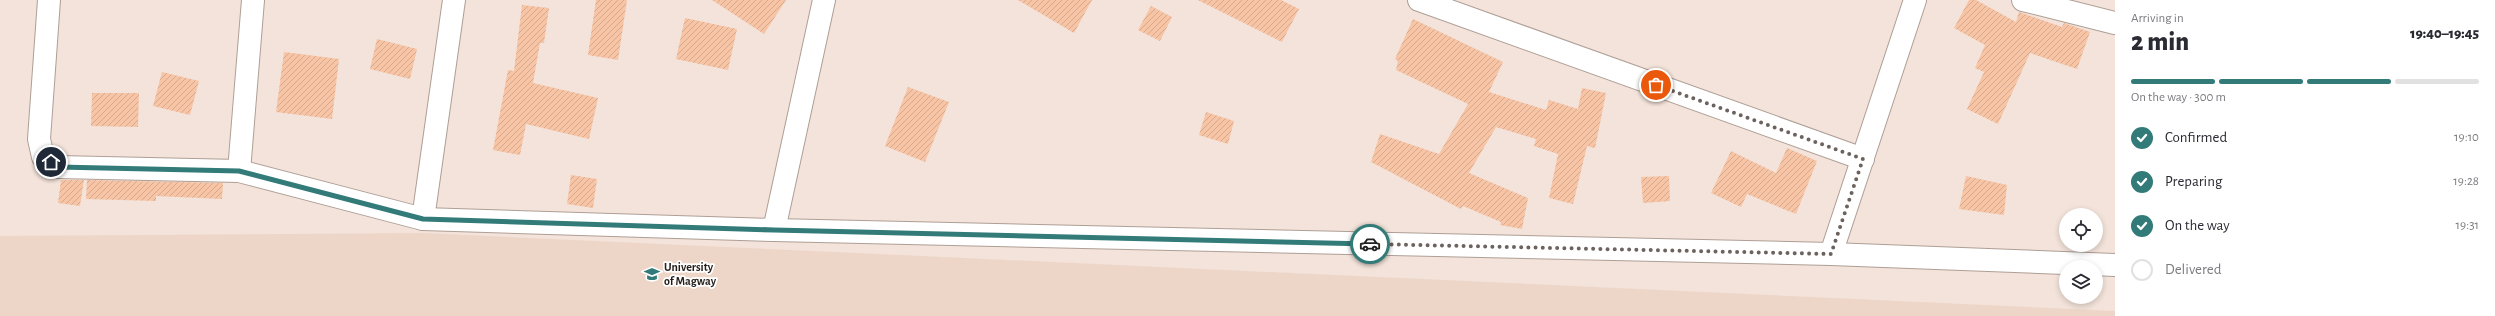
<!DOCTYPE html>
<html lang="en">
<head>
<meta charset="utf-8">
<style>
  body { margin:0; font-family:"Alegreya Sans",sans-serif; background:#f2f2f3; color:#2b2b33; height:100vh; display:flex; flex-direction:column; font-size:15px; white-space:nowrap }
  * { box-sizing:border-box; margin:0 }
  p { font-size:13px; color:#7c7c81 }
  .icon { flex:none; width:22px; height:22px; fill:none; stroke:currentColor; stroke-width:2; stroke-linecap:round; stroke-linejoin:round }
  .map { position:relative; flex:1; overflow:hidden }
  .details { display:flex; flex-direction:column; background:#fff; width:380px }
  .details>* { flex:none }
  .buttons { position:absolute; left:2059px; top:208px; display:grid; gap:8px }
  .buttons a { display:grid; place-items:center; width:44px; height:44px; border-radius:50%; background:#fff; box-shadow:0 2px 6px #0003; font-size:20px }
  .pin { position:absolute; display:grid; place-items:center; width:34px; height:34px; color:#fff; margin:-17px; border:2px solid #fff; border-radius:50%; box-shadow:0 1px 4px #0007 }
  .courier { position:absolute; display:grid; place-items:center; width:40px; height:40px; margin:-20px; border:3px solid #327b79; border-radius:50%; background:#fff; color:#222; box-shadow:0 1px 5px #0007 }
  .overview em { font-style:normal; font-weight:800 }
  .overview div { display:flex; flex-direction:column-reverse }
  .overview { display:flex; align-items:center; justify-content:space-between; height:68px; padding:0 16px }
  h1 { font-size:26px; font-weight:800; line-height:30px }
  .bar { display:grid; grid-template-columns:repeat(4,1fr); gap:6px 4px; align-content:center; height:48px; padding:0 16px }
  .bar i { height:5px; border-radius:3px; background:#e1e1e2 }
  .bar .current { background:#327b79 }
  .bar p { grid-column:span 4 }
  ol { padding:0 16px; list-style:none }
  li { display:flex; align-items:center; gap:12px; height:44px }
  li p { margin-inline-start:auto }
  li .icon { padding:4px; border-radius:50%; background:#327b79; color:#fff; stroke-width:4 }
  li:last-child { color:#7c7c81 }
  li i { width:22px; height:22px; border:2px solid #e1e1e2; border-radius:50% }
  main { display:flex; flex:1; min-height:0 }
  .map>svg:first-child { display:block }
  .built { fill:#edd6c8 }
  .building { fill:url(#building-hatch) }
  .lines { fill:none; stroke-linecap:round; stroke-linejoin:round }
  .minor-casing { stroke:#ae9f96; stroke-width:24 }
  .minor { stroke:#fff; stroke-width:22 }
  .done { stroke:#6c635e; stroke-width:4; stroke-dasharray:0 7.2 }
  .route { stroke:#327b79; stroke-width:5 }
  .labels { text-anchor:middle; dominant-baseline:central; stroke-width:3.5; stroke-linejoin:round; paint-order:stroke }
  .poi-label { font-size:12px; font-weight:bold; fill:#241e1b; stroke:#fff; text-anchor:start }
</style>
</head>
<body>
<main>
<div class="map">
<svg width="2115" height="316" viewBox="0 0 2115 316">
  <defs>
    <pattern id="building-hatch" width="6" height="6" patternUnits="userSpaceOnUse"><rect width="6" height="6" fill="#f7c5a5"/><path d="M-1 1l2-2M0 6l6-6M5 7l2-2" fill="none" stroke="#d4a98d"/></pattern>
  </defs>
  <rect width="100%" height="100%" fill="#f3e3da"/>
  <polygon class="built" points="423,233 2115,311 2115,316 0,316 0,236"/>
  <g class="building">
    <polygon points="596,0 627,0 618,60 588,55"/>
    <polygon points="712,0 786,0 764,34"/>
    <polygon points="1018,0 1092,0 1074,33"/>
    <polygon points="1198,0 1281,0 1299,9 1282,42"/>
    <polygon points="1969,0 1976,0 2016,22 2019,12 2062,27 2064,23 2090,32 2077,69 2030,53 1998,124 1967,109 1984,72 1975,68 1985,45 1954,28"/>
    <polygon points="522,5 549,8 544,43 540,43 533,83 598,98 589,139 526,124 520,155 493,150 508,70 514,71"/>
    <polygon points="1151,6 1172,17 1160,41 1138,30"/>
    <polygon points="685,18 737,29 728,70 676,59"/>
    <polygon points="1413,19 1503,62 1489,92 1546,110 1549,100 1578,109 1582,88 1606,93 1595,148 1587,146 1573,204 1549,198 1558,154 1534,146 1536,139 1496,127 1469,173 1528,198 1522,229 1500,225 1501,222 1463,206 1461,209 1371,162 1380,134 1439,154 1468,104 1396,70 1398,61 1395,59"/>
    <polygon points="377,39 417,49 410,79 370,69"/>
    <polygon points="284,52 339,59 332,119 276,112"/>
    <polygon points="162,72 199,81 190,115 153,106"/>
    <polygon points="908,87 949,102 925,162 885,146"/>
    <polygon points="92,93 139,93 138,127 91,126"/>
    <polygon points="1206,112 1234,121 1228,144 1199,135"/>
    <polygon points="1787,148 1817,161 1796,214 1747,194 1741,207 1711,193 1731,151 1776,173"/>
    <polygon points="571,175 597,179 593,208 567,204"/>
    <polygon points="1669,176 1670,201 1643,203 1641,177"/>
    <polygon points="1966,176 2007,185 2004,215 1959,209"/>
    <polygon points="61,180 84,180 80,206 58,203"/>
    <polygon points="87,180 223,183 222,199 156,196 156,201 86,199"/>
  </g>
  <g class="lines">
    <defs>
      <g id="minor">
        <polyline points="49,0 39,139 43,157 58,167 239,171 423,219 774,230 1831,254 2115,265"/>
        <polyline points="1419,0 1863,159"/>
        <polyline points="2023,0 2115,23"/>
        <polyline points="239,171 253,0"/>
        <polyline points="423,219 454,0"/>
        <polyline points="774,230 824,0"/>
        <polyline points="1831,254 1915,0"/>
      </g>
    </defs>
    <use href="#minor" class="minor-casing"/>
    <use href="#minor" class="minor"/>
  </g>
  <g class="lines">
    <polyline class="done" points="1370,244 1831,254 1863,159 1656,85"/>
    <polyline class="route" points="51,162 58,167 239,171 423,219 774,230 1370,244"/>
  </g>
  <defs>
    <symbol id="university-bare" viewBox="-9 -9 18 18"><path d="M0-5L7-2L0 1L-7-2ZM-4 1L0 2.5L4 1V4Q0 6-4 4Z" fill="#327b79" stroke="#fff" stroke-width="2.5" paint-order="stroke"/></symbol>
  </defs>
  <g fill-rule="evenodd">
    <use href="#university-bare" x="641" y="263" width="22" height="22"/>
  </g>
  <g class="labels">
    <g class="poi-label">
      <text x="664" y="267">University<tspan x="664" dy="14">of Magway</tspan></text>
    </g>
  </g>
</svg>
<div class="buttons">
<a><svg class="icon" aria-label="locate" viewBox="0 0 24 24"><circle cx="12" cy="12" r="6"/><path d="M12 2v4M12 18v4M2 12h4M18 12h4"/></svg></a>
<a><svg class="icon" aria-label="layers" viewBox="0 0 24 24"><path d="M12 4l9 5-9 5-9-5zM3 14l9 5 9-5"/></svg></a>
</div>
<div class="pin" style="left:1656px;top:85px;background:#ea580c"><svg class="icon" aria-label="bag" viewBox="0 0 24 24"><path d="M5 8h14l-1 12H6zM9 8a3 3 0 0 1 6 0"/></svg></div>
<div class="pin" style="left:51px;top:162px;background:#1f2937"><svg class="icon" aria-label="home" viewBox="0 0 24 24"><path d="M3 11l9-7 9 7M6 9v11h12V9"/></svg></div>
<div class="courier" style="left:1370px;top:244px"><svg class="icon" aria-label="car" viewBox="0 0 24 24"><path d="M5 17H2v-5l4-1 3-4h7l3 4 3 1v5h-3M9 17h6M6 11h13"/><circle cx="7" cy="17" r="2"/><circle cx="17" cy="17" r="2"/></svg></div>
</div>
<section class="details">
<div class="overview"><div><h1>2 min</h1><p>Arriving in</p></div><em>19:40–19:45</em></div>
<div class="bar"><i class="current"></i><i class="current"></i><i class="current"></i><i></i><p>On the way · 300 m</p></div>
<ol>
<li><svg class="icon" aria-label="check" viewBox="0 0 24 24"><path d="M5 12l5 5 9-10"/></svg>Confirmed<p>19:10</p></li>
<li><svg class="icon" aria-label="check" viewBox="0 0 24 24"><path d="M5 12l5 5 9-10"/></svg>Preparing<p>19:28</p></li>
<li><svg class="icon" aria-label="check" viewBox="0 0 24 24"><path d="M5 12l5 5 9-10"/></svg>On the way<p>19:31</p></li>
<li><i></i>Delivered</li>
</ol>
</section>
</main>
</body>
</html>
